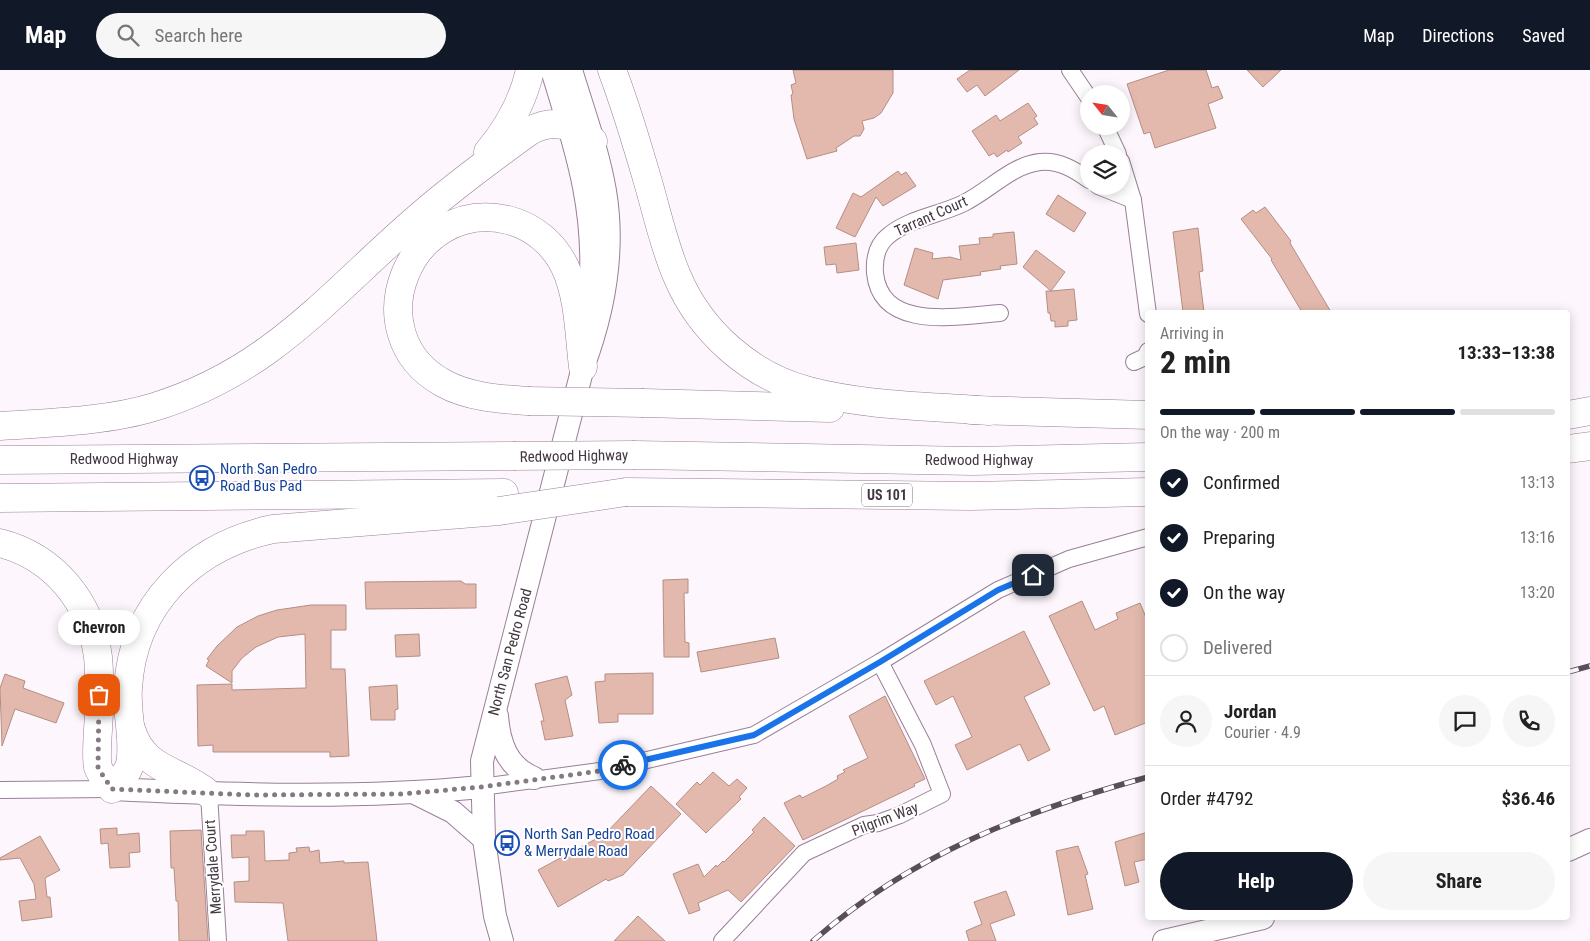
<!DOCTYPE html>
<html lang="en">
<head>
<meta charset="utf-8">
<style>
  body { margin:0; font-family:"Roboto Condensed",sans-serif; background:#f6f6f6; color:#222; height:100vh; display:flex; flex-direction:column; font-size:19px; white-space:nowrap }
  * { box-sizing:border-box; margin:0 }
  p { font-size:16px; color:#767676 }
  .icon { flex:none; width:28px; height:28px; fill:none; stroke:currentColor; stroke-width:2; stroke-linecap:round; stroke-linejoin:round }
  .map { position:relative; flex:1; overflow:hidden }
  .side { position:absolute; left:1145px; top:240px; width:425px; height:610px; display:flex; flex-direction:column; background:#fff; border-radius:5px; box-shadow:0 2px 12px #0003 }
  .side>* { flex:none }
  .needle { width:32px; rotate:300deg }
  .buttons { position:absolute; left:1080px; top:15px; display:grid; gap:10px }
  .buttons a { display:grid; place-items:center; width:50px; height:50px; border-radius:50%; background:#fff; box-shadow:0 2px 12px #0003; font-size:25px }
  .pin { position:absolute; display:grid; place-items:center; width:42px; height:42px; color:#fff; margin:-21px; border-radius:10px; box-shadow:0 2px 8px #0006 }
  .courier { position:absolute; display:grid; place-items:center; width:50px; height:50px; margin:-25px; border:4px solid #1a73e8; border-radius:50%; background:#fff; color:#222; box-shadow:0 1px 6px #0007 }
  .bubble { position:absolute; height:35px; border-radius:18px; background:#fff; box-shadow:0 2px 12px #0003; font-size:16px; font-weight:700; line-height:35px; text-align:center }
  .headline em { font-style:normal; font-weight:700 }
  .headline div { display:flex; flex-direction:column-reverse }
  .headline { display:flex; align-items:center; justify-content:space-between; height:85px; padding:0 15px }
  h1 { font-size:32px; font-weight:700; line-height:38px }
  .bar { display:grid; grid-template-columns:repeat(4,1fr); gap:8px 5px; align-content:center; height:60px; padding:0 15px }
  .bar i { height:6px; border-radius:4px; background:#e0e0e0 }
  .bar .selected { background:#111827 }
  .bar p { grid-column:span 4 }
  .line { display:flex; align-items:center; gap:12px; padding:0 15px; border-top:1px solid #e0e0e0 }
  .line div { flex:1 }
  .round { display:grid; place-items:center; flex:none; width:52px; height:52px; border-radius:26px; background:#f6f6f6 }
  ol { padding:0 15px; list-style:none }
  li { display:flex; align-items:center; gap:15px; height:55px }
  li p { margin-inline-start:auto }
  li .icon { padding:5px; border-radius:50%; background:#111827; color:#fff; stroke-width:4 }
  li:last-child { color:#767676 }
  li i { width:28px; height:28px; border:2px solid #e0e0e0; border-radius:50% }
  .cta { display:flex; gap:10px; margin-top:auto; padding:10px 15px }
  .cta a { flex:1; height:58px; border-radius:30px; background:#111827; color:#fff; font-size:20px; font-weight:700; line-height:58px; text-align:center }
  .cta a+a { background:#f6f6f6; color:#222 }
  header { display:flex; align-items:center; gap:30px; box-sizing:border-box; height:70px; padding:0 25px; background:#111827; color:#fff }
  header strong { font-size:24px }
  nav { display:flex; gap:28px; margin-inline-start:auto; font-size:18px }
  .search { width:350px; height:45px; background:#f6f6f6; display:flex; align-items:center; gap:12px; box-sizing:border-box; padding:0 18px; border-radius:28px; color:#767676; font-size:19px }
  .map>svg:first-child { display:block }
  .building { fill:#e3b9ad; stroke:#b48e83 }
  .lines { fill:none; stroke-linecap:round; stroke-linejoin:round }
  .street-casing { stroke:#997f98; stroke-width:18 }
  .secondary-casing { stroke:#997f98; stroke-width:24 }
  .highway-casing { stroke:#997f98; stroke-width:29 }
  .street { stroke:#fff; stroke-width:16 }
  .secondary { stroke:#fff; stroke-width:22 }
  .highway { stroke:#fff; stroke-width:28 }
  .rail-casing { stroke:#5a4f59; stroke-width:5.5 }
  .rail { stroke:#fff; stroke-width:4; stroke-dasharray:11; stroke-linecap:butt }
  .highway-bridge-casing { stroke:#997f98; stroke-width:29; stroke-linecap:butt }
  .highway-bridge { stroke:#fff; stroke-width:28 }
  .done { stroke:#847a83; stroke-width:5; stroke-dasharray:0 9 }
  .route { stroke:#1a73e8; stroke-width:6 }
  .labels { text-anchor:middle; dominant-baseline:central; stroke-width:4; stroke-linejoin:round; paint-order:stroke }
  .shield { fill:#fff; stroke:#7b737b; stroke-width:1 }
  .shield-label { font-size:14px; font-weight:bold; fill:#433742 }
  .street-label { font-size:15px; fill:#433742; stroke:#fff }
  .transit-label { font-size:15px; fill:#164399; stroke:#fff; text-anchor:start }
</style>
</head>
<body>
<header>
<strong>Map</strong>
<div class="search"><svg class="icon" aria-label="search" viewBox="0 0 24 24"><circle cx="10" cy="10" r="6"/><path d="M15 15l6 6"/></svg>Search here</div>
<nav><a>Map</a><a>Directions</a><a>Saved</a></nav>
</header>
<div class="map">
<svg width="1590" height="871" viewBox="0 0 1590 871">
  <rect width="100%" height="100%" fill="#fdf7fd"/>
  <g class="building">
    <polygon points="793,0 893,0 893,23 881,43 874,48 862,51 864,59 860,66 854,66 836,78 837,81 807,89 794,49 791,25 793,24 791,15 796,13"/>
    <polygon points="970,0 1019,0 985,26 977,15 967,22 957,9"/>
    <polygon points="1169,0 1206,0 1212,18 1218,16 1223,28 1208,34 1216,58 1155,78 1150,62 1144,64 1127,14"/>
    <polygon points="1247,0 1281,0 1263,17"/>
    <polygon points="1028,33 1037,46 1034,48 1038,54 1018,67 1022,73 1008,82 1007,80 997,87 994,83 989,86 972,61 996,45 1000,51"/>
    <polygon points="898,101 901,105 906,102 916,116 883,136 876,127 855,167 836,158 853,123 861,127"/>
    <polygon points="1058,125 1086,143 1074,162 1046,144"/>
    <polygon points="1265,137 1291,171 1290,173 1331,242 1302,242 1271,190 1272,189 1241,149 1253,140 1256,143"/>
    <polygon points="1198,158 1203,201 1199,202 1204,242 1183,242 1173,162"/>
    <polygon points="1014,162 1017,194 1000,196 1001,199 980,202 981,205 943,210 938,229 904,215 915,178 933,183 932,189 950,187 961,190 959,176 980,174 979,168 993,167 993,164"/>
    <polygon points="856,173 859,200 837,203 836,194 826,195 824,177"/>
    <polygon points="1036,180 1065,202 1051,221 1074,219 1077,250 1068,251 1068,256 1055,257 1055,251 1051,251 1050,243 1048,243 1046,221 1051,221 1023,197"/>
    <polygon points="688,509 688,523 684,523 685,572 689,573 689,587 664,587 663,510"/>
    <polygon points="461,511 465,514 476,514 476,538 366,539 365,512"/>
    <polygon points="1082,531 1095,560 1118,549 1116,543 1140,533 1148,552 1148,652 1115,665 1104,636 1094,641 1049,546"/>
    <polygon points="311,535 346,535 346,560 331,560 331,599 345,599 349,686 330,687 330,682 213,682 213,675 198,676 197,615 232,614 232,620 306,618 305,564 278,567 256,577 242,588 232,601 232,613 206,596 209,590 207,589 217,576 237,557 258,546 277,540"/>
    <polygon points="1024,561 1050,614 1024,627 1050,680 1028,691 1020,674 967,700 955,675 972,667 953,626 936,635 924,611"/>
    <polygon points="419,564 420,586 396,587 395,565"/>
    <polygon points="775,568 779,588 701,602 697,582"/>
    <polygon points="653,603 653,644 618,644 618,652 599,653 595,612 605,611 605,604"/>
    <polygon points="5,604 25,611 23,618 64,633 56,653 15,639 2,676 0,618"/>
    <polygon points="567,606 572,625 565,630 573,666 545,670 541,651 544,651 535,614"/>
    <polygon points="397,615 398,639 395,640 395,650 371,650 369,617"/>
    <polygon points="885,626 925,709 914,714 915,716 803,770 784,733 800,725 802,728 826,716 838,709 837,706 845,702 843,700 868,688 849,646"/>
    <polygon points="713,702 729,716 737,709 747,718 739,727 741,729 706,763 676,734 697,712 700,715"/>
    <polygon points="651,716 681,744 623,805 608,811 606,809 558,837 538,800 605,764"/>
    <polygon points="764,747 795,776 741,832 728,820 698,833 700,840 689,844 673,804 698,794 704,807 716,795 717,797 723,791 724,792 754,762 752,760"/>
    <polygon points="117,758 117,765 139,763 140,782 129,783 130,797 110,798 108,773 101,774 100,759"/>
    <polygon points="201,760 208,871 179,871 178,831 176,831 174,798 171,798 170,761"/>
    <polygon points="246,761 264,761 265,791 289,790 289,783 297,782 296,778 309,777 310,782 319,780 320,793 344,791 344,793 368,792 377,871 288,871 283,833 235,832 234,812 249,811 249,787 232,788 231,765 246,765"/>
    <polygon points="1148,762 1148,789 1134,792 1139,812 1125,816 1115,772"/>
    <polygon points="40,766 60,800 45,808 47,827 50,827 52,847 22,851 19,831 36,829 34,814 20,788 0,790 0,788"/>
    <polygon points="1078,776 1088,804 1085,805 1093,839 1068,845 1056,781"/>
    <polygon points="1006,821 1015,845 990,854 996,871 969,871 966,861 982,854 974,832"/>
    <polygon points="638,846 665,871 614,871"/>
  </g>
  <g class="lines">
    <defs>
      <g id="street">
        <polyline points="1070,0 1089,28"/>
        <polyline points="1105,56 1118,84"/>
        <polyline points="1121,91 1133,130 1148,244"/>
        <polyline points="1098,116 1133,130"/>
        <path d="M1000,243C959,246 881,262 875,203C874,189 877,175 888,166C909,148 940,145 964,133C990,120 1012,95 1040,92C1059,90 1075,100 1089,110"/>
        <polyline points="1134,292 1145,287 1148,281"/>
        <polyline points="481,717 600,701 754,665 880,592 998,520 1069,489 1148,467"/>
        <polyline points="0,720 112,719"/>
        <polyline points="209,724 218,871"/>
        <polyline points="722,871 804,783 864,755 878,753 900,745 942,724 923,675 880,592"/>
      </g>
      <g id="secondary">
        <path d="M552,0C576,79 597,140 590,224"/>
        <path d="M497,646C499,673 507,697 534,708"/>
        <path d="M112,719C236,725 358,729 481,717"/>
        <polyline points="415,723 453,742 484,769"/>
        <polyline points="1568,780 1590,770"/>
        <path d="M502,871L495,846L484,769L482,691L583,297C604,241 615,181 605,121C598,80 583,40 571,0"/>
        <polyline points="1164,871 1263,848"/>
      </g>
      <g id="highway">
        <path d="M612,0C626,37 637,74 648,112C657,143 664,176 677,206C700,261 750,306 809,321C866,336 930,336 989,341"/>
        <path d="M488,82C509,57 523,32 530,0"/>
        <path d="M528,331C499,329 468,327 443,313C354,264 409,127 508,150C533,156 554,174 565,197C579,227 579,264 583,297"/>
        <polyline points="644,333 830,338"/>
        <polyline points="971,340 1148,345"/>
        <polyline points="1568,345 1590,341"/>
        <path d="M0,356C48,353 109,351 154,337C269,302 327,227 413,152C450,119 491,89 530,61C553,48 574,55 593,71"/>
        <polyline points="1568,379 1590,376"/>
        <polyline points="635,385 973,391 1148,387"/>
        <polyline points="0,390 513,386"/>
        <polyline points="626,422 970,426 1148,422"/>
        <polyline points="0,428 504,423"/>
        <path d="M0,473C54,487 91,532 98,587C100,605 99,623 99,640C99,654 95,686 98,697C100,704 108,713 112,719C118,712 128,703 130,694C135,671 126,643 128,618C133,534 193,476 273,459L499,441"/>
        <path d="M131,659C144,702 180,699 209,724"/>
      </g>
    </defs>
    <use href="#street" class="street-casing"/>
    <use href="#secondary" class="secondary-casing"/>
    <use href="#highway" class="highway-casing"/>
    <use href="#street" class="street"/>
    <use href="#secondary" class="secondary"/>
    <use href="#highway" class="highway"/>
    <defs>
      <g id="rail">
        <polyline points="1568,602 1590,596"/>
        <path d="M813,871C911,785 1024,741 1148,707"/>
      </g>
    </defs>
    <use href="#rail" class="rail-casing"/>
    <use href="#rail" class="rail"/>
    <defs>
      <g id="highway-bridge">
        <polyline points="528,331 644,333"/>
        <polyline points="513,386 635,385"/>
        <polyline points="499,441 626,422"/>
      </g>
    </defs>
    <use href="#highway-bridge" class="highway-bridge-casing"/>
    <use href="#highway-bridge" class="highway-bridge"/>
  </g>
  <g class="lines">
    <polyline class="done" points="99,625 98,698 112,719 251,725 402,724 481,717 600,701 623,695"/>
    <polyline class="route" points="623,695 754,665 880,592 998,520 1033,505"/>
  </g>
  <defs>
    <symbol id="bus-ring" viewBox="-11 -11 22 22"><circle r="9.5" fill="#fff" stroke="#1a4fb4" stroke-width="1.5"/><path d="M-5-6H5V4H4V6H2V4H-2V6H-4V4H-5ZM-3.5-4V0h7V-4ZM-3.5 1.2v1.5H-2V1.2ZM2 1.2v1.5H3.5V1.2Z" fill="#1a4fb4"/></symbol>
  </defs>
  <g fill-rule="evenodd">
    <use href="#bus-ring" x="188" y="394" width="28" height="28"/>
    <use href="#bus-ring" x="493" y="759" width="28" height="28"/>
  </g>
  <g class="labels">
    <rect class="shield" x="862" y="413.5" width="50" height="23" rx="4"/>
    <g class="shield-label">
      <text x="887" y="425">US 101</text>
    </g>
    <g class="street-label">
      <text transform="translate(931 146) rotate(-24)">Tarrant Court</text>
      <text transform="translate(574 386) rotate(-1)">Redwood Highway</text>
      <text x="124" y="389">Redwood Highway</text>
      <text x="979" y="390">Redwood Highway</text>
      <text transform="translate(510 582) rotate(-75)">North San Pedro Road</text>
      <text transform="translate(885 749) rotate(-21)">Pilgrim Way</text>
      <text transform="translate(213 797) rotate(-94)">Merrydale Court</text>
    </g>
    <g class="transit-label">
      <text x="220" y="399">North San Pedro<tspan x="220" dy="17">Road Bus Pad</tspan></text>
      <text x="524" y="764">North San Pedro Road<tspan x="524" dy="17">&amp; Merrydale Road</tspan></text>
    </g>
  </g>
</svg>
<div class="buttons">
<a><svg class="needle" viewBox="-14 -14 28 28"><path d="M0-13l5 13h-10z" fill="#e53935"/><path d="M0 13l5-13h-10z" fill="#767676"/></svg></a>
<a><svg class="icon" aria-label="layers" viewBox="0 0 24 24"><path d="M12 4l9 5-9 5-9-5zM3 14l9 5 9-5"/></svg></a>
</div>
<div class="pin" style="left:99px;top:625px;background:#ea580c"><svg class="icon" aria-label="bag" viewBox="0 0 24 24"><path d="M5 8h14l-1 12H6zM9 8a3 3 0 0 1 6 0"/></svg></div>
<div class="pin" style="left:1033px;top:505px;background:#1f2937"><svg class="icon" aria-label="home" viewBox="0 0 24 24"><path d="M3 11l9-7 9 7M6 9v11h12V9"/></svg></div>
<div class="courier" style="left:623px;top:695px"><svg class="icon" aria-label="bike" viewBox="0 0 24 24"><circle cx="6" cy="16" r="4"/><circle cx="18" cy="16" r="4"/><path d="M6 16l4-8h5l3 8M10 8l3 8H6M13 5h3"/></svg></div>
<div class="bubble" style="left:58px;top:540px;width:82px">Chevron</div>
<section class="side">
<div class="headline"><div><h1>2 min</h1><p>Arriving in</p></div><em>13:33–13:38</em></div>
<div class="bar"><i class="selected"></i><i class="selected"></i><i class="selected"></i><i></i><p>On the way · 200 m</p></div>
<ol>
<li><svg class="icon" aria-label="check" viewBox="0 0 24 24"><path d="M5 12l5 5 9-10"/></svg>Confirmed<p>13:13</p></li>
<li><svg class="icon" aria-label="check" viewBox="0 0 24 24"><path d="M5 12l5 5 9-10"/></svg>Preparing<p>13:16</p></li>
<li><svg class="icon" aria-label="check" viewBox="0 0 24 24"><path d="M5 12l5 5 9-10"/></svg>On the way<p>13:20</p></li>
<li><i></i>Delivered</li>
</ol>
<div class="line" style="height:90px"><a class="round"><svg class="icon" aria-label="person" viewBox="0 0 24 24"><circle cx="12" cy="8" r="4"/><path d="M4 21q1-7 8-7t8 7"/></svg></a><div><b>Jordan</b><p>Courier · 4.9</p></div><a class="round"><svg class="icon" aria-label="chat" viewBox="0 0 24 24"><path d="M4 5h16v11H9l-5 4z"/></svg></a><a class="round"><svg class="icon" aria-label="phone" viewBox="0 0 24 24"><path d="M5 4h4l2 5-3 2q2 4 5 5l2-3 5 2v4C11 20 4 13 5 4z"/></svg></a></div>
<div class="line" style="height:65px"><div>Order #4792</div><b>$36.46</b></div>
<div class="cta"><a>Help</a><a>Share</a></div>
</section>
</div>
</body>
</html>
